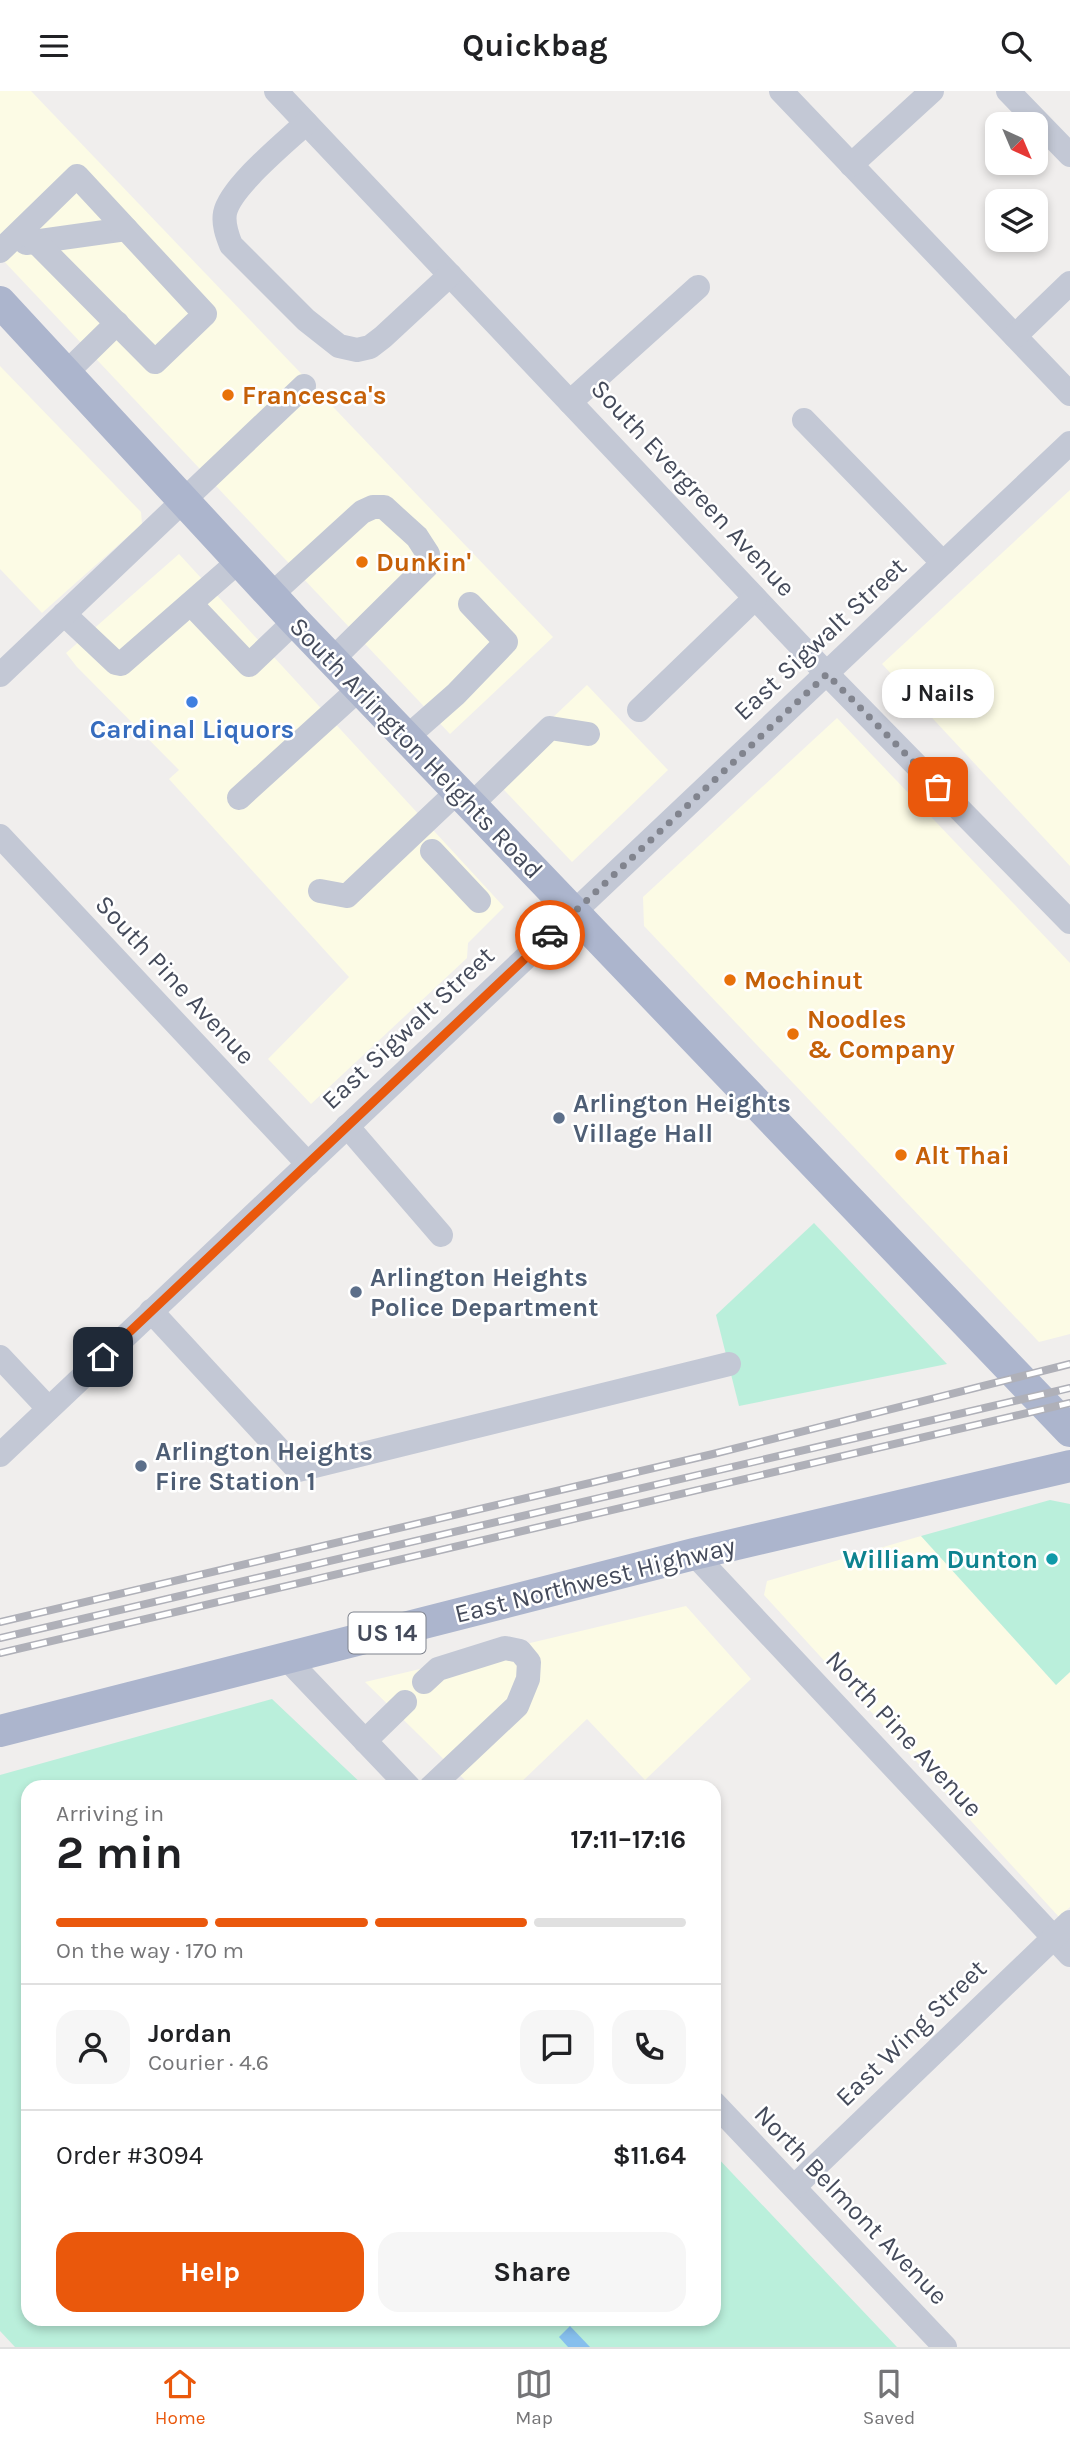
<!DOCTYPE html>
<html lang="en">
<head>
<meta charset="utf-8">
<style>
  body { margin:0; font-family:Karla,sans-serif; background:#f6f6f6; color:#202124; height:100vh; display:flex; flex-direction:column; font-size:26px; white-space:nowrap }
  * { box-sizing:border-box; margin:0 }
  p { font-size:23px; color:#757577 }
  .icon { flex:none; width:38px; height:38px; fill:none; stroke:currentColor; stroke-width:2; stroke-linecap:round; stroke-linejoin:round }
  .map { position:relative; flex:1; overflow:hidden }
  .drawer { position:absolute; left:21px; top:1689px; width:700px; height:546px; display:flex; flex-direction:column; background:#fff; border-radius:21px; box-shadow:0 4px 10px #0003 }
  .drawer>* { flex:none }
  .needle { width:46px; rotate:136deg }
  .controls { position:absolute; left:985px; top:21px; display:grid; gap:14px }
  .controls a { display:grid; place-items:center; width:63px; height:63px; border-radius:14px; background:#fff; box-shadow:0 4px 10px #0003; font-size:35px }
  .pin { position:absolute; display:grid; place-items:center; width:60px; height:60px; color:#fff; margin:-30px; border-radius:14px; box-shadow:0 4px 10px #0006 }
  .courier { position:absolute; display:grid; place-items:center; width:70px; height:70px; margin:-35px; border:5px solid #ea580c; border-radius:50%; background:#fff; color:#222; box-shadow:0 2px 9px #0007 }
  .bubble { position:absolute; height:49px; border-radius:21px; background:#fff; box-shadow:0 4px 10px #0003; font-size:23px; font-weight:700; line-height:49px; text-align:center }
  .overview em { font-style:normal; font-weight:700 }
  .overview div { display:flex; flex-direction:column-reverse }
  .overview { display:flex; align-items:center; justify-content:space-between; height:119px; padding:0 35px }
  h1 { font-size:46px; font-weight:700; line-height:52px }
  .bar { display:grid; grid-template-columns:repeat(4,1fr); gap:10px 7px; align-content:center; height:84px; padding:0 35px }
  .bar i { height:9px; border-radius:5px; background:#e0e0e0 }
  .bar .selected { background:#ea580c }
  .bar p { grid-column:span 4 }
  .line { display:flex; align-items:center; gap:18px; padding:0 35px; border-top:2px solid #e0e0e0 }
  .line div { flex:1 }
  .round { display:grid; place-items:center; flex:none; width:74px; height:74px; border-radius:21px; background:#f6f6f6 }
  .button { display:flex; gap:14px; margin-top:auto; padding:14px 35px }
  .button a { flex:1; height:80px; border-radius:21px; background:#ea580c; color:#fff; font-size:28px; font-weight:700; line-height:80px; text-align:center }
  .button a+a { background:#f6f6f6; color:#202124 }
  header { display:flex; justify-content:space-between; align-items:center; height:91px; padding:0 35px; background:#fff; font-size:32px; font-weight:700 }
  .dock { display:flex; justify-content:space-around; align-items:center; height:98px; border-top:2px solid #e0e0e0; background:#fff; font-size:19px; color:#757577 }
  .dock a { display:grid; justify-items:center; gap:4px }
  .dock .selected { color:#ea580c }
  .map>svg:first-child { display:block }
  .commercial { fill:#fcfbe5 }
  .green { fill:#baefdb }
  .water { fill:#86bfed }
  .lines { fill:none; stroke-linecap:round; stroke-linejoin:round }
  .minor { stroke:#c3c8d5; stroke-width:24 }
  .major { stroke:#acb5cd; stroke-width:32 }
  .rail-casing { stroke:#afb0b8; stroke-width:8 }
  .rail { stroke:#fff; stroke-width:5; stroke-dasharray:16; stroke-linecap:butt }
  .done { stroke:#81848e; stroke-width:7; stroke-dasharray:0 12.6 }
  .route { stroke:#ea580c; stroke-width:9 }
  .food-dot { fill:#e8710a; stroke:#fff; stroke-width:2.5 }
  .shop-dot { fill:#3f7fe0; stroke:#fff; stroke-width:2.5 }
  .service-dot { fill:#5c6f8a; stroke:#fff; stroke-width:2.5 }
  .culture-dot { fill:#0f9aa8; stroke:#fff; stroke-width:2.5 }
  .labels { text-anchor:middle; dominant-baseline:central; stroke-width:5; stroke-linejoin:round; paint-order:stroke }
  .shield { fill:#fff; stroke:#7d818c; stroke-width:2 }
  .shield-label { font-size:24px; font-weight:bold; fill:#454b5b }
  .food-label { font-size:26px; font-weight:bold; fill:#c56008; stroke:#fff; text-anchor:start }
  .street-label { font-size:26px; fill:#454b5b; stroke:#fff }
  .shop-label { font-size:26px; font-weight:bold; fill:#366cbe; stroke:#fff }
  .service-label { font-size:26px; font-weight:bold; fill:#4e5e75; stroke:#fff; text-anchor:start }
  .culture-label { font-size:26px; font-weight:bold; fill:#0d838f; stroke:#fff; text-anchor:end }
</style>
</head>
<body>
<header><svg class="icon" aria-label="menu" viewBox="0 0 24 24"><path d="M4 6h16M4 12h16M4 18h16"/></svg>Quickbag<svg class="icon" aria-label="search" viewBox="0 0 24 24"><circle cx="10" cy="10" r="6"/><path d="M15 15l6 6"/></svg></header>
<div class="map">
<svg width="1070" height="2256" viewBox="0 0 1070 2256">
  <rect width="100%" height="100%" fill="#f0eeed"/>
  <g class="commercial">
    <polygon points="0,0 31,0 553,546 450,643 0,166"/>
    <polygon points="0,275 141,421 142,433 42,522 0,478"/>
    <polygon points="1070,399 1070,775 882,573"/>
    <polygon points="179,463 504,816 468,852 467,867 311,1013 268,968 349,886 169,688 179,679 77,576 66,562"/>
    <polygon points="587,594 668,679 572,771 491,685"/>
    <polygon points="837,627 1070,872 1070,1243 1039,1251 644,835 643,806"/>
    <polygon points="921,1445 1056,1594 1070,1581 1070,1816 1059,1826 764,1504 767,1490"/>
    <polygon points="686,1515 751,1588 645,1689 587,1628 516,1696 472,1696 365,1591"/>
  </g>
  <g class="green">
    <polygon points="814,1132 947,1273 739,1315 716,1224"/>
    <polygon points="1050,1409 1070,1413 1070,1581 1056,1594 921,1445"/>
    <polygon points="272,1608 365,1696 28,1696 28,2228 714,2228 714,2063 897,2256 15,2256 0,2240 0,1684"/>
  </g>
  <polygon class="water" points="570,2235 590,2256 568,2256 559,2246"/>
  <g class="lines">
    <g class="minor">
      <polyline points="276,0 827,583 1070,831"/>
      <polyline points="781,0 1070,303"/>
      <polyline points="1008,0 1070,64"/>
      <path d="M306,32C286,51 230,96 225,122C223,133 227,144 231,154L306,229L339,255L357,259L370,256L383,246L450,184"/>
      <polyline points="851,74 932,0"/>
      <polyline points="26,152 126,138"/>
      <polyline points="0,160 77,85 205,223 155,271 36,151"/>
      <polyline points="1015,245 1070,192"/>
      <polyline points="66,282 117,232"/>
      <polyline points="570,311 698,196"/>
      <polyline points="804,329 943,472"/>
      <polyline points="271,504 362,421 373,416 384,416 417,446 428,463 427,475 332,569"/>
      <polyline points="191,513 249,574 295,530"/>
      <polyline points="64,523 116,572 121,573 239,470"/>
      <polyline points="0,584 304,295"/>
      <polyline points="639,619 755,507"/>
      <polyline points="406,647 456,603 506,551 470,513"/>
      <polyline points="239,707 360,597"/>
      <polyline points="471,714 550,637 588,643"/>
      <polyline points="0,745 308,1073"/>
      <polyline points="432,760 479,810"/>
      <polyline points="320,800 347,805 458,700"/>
      <polyline points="347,1035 441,1144"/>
      <polyline points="151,1220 298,1379 729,1273"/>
      <polyline points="0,1266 48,1317"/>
      <polyline points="0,1364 1070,352"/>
      <polyline points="694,1463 1070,1864"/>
      <polyline points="287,1568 409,1696"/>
      <polyline points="424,1591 438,1578 505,1557 520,1560 529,1571 528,1588 517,1615 431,1696"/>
      <polyline points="365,1650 405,1611"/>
      <polyline points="714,2012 945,2256"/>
      <polyline points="794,2096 1070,1831"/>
    </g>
    <g class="major">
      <polyline points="0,211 295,530 1070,1340"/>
      <polyline points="0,1640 694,1463 1070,1375"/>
    </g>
    <defs>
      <g id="rail">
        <polyline points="0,1531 713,1363 1070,1273"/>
        <polyline points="0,1547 1070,1297"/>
        <polyline points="0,1562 1070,1312"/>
      </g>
    </defs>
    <use href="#rail" class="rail-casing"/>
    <use href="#rail" class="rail"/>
  </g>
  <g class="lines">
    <polyline class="done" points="550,844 827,583 938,696"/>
    <polyline class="route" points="103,1266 550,844"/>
  </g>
  <g class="food-dot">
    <circle cx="228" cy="304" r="7"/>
    <circle cx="362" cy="471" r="7"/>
    <circle cx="730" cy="889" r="7"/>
    <circle cx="793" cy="943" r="7"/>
    <circle cx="901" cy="1064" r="7"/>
  </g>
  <circle class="shop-dot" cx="192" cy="611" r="7"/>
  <g class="service-dot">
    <circle cx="559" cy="1027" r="7"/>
    <circle cx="356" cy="1201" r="7"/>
    <circle cx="141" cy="1375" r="7"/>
  </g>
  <circle class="culture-dot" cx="1052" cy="1468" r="7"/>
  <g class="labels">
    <rect class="shield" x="348.5" y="1521.5" width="77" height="41" rx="5"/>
    <g class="shield-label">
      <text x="387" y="1542">US 14</text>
    </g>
    <g class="food-label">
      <text x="242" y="304">Francesca's</text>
      <text x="376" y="471">Dunkin'</text>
      <text x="744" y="889">Mochinut</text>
      <text x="807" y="928">Noodles<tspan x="807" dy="30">&amp; Company</tspan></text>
      <text x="915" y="1064">Alt Thai</text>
    </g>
    <g class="street-label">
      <text transform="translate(693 397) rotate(47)">South Evergreen Avenue</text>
      <text transform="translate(820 548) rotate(-43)">East Sigwalt Street</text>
      <text transform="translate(416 657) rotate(46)">South Arlington Heights Road</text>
      <text transform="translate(175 889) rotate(47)">South Pine Avenue</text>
      <text transform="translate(408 937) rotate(-43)">East Sigwalt Street</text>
      <text transform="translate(595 1489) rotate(-14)">East Northwest Highway</text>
      <text transform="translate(904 1643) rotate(47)">North Pine Avenue</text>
      <text transform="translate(911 1942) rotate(-44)">East Wing Street</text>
      <text transform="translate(851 2114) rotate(46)">North Belmont Avenue</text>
    </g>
    <g class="shop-label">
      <text x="192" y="638">Cardinal Liquors</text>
    </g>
    <g class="service-label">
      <text x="573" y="1012">Arlington Heights<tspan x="573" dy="30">Village Hall</tspan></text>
      <text x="370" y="1186">Arlington Heights<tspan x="370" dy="30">Police Department</tspan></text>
      <text x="155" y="1360">Arlington Heights<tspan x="155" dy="30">Fire Station 1</tspan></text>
    </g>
    <g class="culture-label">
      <text x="1038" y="1468">William Dunton</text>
    </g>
  </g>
</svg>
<div class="controls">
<a><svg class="needle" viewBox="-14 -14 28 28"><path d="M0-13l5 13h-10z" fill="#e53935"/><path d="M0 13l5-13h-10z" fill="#757577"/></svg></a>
<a><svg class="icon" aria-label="layers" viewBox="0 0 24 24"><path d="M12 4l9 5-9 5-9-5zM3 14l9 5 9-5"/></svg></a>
</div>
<div class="pin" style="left:938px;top:696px;background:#ea580c"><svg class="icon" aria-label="bag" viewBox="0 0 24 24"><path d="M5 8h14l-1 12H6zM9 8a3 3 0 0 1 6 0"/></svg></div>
<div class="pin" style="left:103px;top:1266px;background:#1f2937"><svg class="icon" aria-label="home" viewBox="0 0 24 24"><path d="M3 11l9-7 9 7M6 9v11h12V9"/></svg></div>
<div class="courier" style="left:550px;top:844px"><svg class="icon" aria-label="car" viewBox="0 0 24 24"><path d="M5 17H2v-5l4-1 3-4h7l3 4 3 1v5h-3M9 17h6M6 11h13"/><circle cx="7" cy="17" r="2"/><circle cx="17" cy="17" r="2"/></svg></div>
<div class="bubble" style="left:882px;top:578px;width:112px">J Nails</div>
<section class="drawer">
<div class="overview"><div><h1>2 min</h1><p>Arriving in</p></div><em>17:11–17:16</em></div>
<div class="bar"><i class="selected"></i><i class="selected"></i><i class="selected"></i><i></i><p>On the way · 170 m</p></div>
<div class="line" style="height:126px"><a class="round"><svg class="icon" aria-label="person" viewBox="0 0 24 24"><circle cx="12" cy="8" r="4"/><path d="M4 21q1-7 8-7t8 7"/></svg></a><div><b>Jordan</b><p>Courier · 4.6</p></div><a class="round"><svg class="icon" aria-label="chat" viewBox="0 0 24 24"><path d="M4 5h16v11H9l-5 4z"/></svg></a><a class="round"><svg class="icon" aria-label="phone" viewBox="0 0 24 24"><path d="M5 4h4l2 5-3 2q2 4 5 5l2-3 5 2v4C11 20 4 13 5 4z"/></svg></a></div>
<div class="line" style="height:91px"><div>Order #3094</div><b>$11.64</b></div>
<div class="button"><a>Help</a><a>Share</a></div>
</section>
</div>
<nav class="dock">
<a class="selected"><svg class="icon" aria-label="home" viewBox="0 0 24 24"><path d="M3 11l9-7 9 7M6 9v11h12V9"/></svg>Home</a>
<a><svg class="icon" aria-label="map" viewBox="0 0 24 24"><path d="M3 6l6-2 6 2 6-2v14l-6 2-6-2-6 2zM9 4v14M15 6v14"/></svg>Map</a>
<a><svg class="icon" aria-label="saved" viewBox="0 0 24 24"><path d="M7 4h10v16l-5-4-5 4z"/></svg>Saved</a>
</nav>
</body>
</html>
